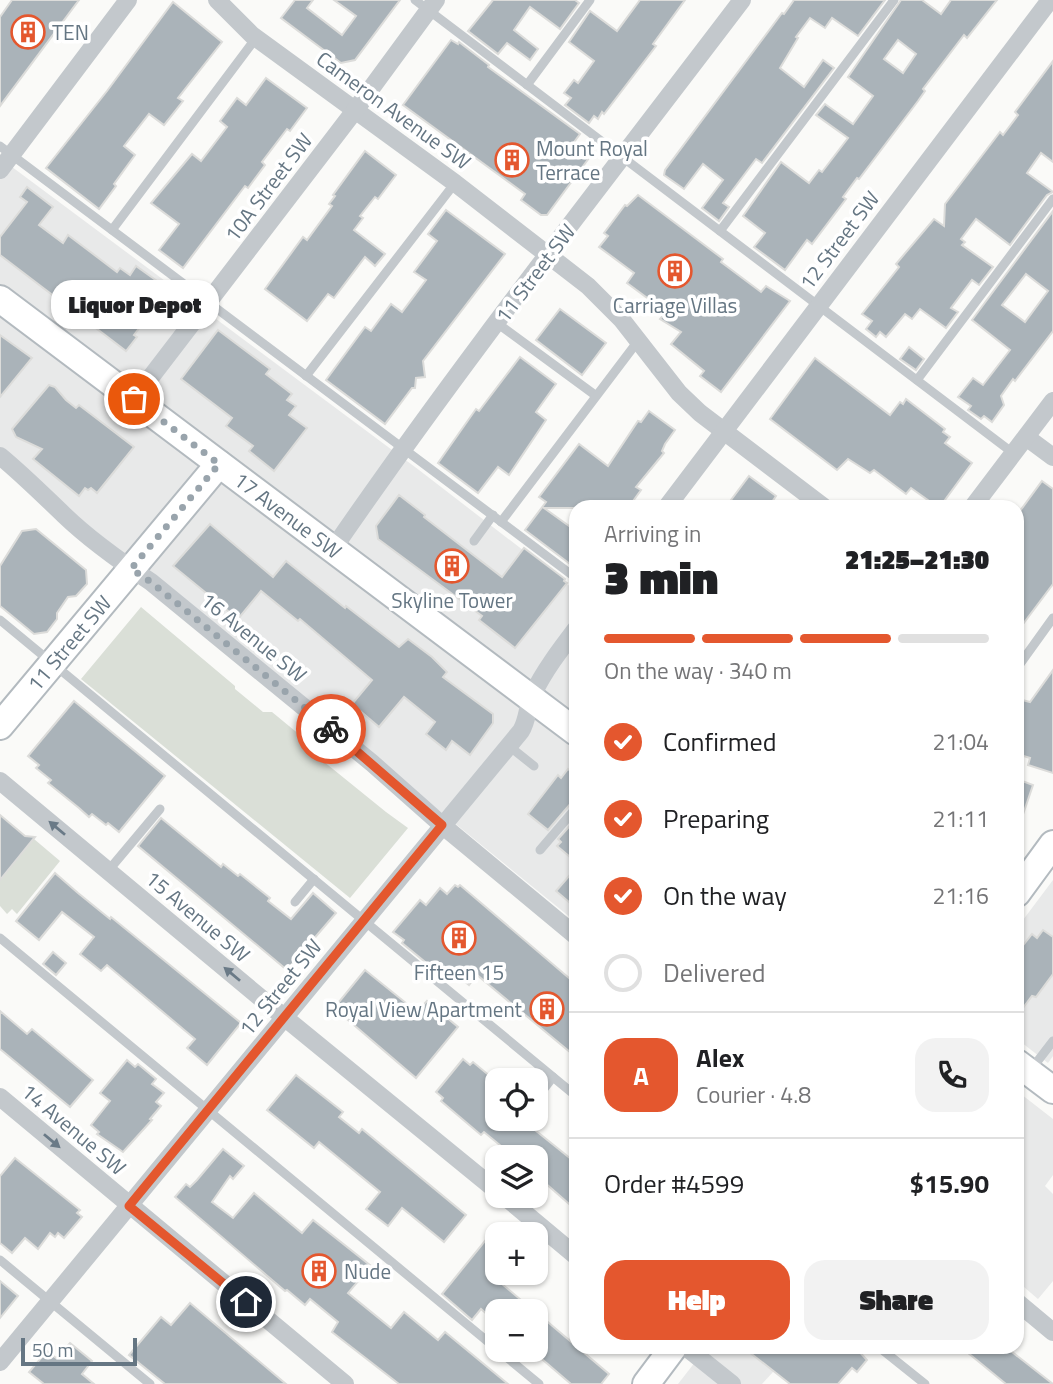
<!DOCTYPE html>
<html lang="en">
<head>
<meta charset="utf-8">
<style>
  body { margin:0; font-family:"Titillium Web",sans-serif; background:#f2f2f2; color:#202124; height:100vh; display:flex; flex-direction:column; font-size:26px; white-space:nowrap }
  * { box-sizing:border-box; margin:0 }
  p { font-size:23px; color:#757577 }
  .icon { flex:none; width:38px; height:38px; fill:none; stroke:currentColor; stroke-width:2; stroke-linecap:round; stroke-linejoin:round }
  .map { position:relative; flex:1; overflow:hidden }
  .details { position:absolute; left:569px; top:500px; width:455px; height:854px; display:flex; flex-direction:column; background:#fff; border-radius:21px; box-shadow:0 2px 5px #0004 }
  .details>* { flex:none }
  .fabs { position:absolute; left:485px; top:1068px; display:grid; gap:14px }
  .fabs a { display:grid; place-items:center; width:63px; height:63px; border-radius:14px; background:#fff; box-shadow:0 2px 5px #0004; font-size:35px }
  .scale { position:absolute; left:21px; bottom:18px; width:116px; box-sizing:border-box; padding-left:7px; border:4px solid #657683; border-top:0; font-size:19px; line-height:24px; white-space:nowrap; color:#657683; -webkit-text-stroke:5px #fff; paint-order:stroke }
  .pin { position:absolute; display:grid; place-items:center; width:60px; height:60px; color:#fff; margin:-30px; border:4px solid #fff; border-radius:50%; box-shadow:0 2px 7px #0007 }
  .courier { position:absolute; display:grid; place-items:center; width:70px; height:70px; margin:-35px; border:5px solid #e4572e; border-radius:50%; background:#fff; color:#222; box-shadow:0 2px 9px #0007 }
  .bubble { position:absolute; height:49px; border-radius:21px; background:#fff; box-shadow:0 2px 5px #0004; font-size:23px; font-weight:800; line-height:49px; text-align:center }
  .summary em { font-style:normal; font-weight:800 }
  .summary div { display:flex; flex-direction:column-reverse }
  .summary { display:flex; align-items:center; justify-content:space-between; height:119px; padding:0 35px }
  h1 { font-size:46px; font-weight:800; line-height:52px }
  .bar { display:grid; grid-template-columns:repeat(4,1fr); gap:10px 7px; align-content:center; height:84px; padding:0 35px }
  .bar i { height:9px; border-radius:5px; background:#e0e0e0 }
  .bar .on { background:#e4572e }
  .bar p { grid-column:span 4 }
  .line { display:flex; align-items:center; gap:18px; padding:0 35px; border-top:2px solid #e0e0e0 }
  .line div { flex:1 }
  .round { display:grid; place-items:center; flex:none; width:74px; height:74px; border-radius:21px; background:#f2f2f2 }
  ol { padding:0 35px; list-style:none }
  li { display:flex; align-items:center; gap:21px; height:77px }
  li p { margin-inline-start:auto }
  li .icon { padding:7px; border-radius:50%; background:#e4572e; color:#fff; stroke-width:4 }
  li:last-child { color:#757577 }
  li i { width:38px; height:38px; border:4px solid #e0e0e0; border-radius:50% }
  .cta { display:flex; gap:14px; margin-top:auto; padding:14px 35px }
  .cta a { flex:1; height:80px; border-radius:21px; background:#e4572e; color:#fff; font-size:28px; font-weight:800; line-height:80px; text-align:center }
  .cta a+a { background:#f2f2f2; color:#202124 }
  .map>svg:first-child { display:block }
  .built { fill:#e8e9e9 }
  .green { fill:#dadfd7 }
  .building { fill:#aab3b9; stroke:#dcdcda; stroke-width:2; fill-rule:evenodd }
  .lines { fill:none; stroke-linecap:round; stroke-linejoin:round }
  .secondary-casing { stroke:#b3babf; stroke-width:30 }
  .lane { stroke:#c3c8cc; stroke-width:9 }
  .street { stroke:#c3c8cc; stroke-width:18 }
  .secondary { stroke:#fff; stroke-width:26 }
  .oneway { fill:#6a7a87 }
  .done { stroke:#99a4ac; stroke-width:7; stroke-dasharray:0 12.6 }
  .route { stroke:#e4572e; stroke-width:9 }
  .labels { text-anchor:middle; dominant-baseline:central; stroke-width:7; stroke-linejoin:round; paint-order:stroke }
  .poi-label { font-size:21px; fill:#657683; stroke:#fff; text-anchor:start }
  .street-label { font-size:21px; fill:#657683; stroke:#fff }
</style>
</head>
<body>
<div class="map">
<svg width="1053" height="1384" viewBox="0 0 1053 1384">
  <rect width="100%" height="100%" fill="#fafaf8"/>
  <g class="built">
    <polygon points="0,158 419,470 576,591 576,922 0,453"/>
    <polygon points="1053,880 1053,1056 1048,1063 1017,1039 1017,928"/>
    <polygon points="1017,1091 1053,1119 1053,1175 1045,1186 1053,1194 1053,1281 1038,1299 1017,1281"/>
    <polygon points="706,1348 795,1348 762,1384 678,1384"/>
  </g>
  <g class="green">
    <polygon points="141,607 235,686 235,689 263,712 272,712 306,740 302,744 386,812 408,828 350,898 81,679"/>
    <polygon points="34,839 60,861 17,914 12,909 7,914 0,906 0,880"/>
  </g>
  <g class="building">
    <polygon points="12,0 79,0 0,106 0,17"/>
    <polygon points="295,0 313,0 307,8 342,35 356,16 334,0 400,0 355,60 341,63 281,18"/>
    <polygon points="493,0 575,0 579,3 560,29 530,7 514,30 538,49 530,60 507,43 498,54 468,31"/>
    <polygon points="640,0 685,0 653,44 656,46 604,114 602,112 598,119 594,116 589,123 565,105 571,98 564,93 574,80 578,83 594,61 569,42 590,11 617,31"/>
    <polygon points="794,0 885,0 858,36 832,18 825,28 810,18 796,37 798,38 780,68 804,87 823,60 834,68 762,163 756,159 723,203 729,207 719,221 702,208 723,180 703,164 684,189 664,175 665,170 782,13 784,14"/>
    <path d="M901,0H922L941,14L951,0H997L967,38L964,35L923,89L925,91L918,101L859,179L857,178L843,197L846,199L812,244L807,240L785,270L754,247L765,233L743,216L781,162L809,183L819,170L822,172L848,138L816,115L825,104L853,124L873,96L848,77ZM898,40L916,54L903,73L884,59Z"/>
    <polygon points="173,2 222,42 178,98 183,101 164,125 149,114 124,146 135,155 114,184 116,186 99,209 46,168 107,91"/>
    <polygon points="451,40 458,44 459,42 489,65 488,67 580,134 572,145 591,147 592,154 547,215 541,215 521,200 525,194 403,105"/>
    <polygon points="1053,61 1053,162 1041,153 1027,173 1053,192 1047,195 1010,245 976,219 961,239 965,242 962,245 993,267 979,285 972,280 951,308 958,312 946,328 920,309 912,319 905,314 886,337 880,332 876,337 866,329 872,321 862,314 899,267 896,264 934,219 944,226 945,204 1000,132 1003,135 1018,115 1015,112"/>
    <polygon points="266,78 307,108 290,131 287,129 262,162 265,165 248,188 245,186 183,268 159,250 179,224 151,203 192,154 201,161 227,127 220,121 237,98 246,105"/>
    <polygon points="365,151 396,175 378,199 375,197 360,216 363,218 354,230 385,254 375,266 365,257 334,298 328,294 307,321 265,289 303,237 307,240 332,206 329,204 335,196 333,195"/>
    <polygon points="27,187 53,207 39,225 63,243 68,235 117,272 120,268 130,275 136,266 171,291 160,306 158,304 134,335 137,337 126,351 0,255 0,237 27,202 20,197"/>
    <polygon points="638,195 723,259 721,262 761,292 766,286 790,301 721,392 700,376 704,371 671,344 681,332 660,319 666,312 627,283 634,273 599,247 608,236 604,233 625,205 627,206"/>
    <polygon points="446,210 505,254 423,361 425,377 416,378 415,388 412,388 385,424 326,380 365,327 371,331 391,304 402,312 426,280 414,272 437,241 428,234"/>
    <path d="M1053,211V331L1015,381L1013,379L1001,396L1004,405L992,422L984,416L981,419L968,410L971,406L958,397L973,378L983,385L1010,350L972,320ZM1026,274L1048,291L1025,322L1002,305Z"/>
    <polygon points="560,309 606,343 582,375 536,340"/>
    <polygon points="218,330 270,369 266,374 292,394 287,400 296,406 289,415 307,428 274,471 249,451 253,446 226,426 232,418 181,379"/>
    <polygon points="0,335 32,358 0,397"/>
    <polygon points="909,347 924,359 916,370 900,359"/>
    <polygon points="520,357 556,384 536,412 546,420 509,475 498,467 478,493 438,463 476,409 479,411"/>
    <polygon points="815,358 890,415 900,402 903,404 906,399 945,429 943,432 950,437 945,443 972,463 939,508 911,488 906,494 874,470 870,473 848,459 837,470 770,419"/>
    <polygon points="49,385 55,387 66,400 76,408 79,405 134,447 97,493 91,488 88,490 85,488 79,496 33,459 42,449 16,437 12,429"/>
    <polygon points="649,411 675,430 665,444 662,451 664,453 636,487 641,490 628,508 544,508 576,531 576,565 574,567 525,530 546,502 539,497 579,444 608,466 638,421 641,422"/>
    <polygon points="749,476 776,496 768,508 725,508"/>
    <polygon points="1042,481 1053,489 1053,584 1017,632 1017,515"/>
    <polygon points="399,495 425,515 424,517 502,577 524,548 565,579 564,581 567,583 515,648 479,620 482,616 378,539 376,526"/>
    <polygon points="210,524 273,577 286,561 345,608 346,606 399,647 408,639 432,657 447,672 443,677 493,714 493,723 470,755 452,741 446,750 426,734 435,722 404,697 379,727 352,704 372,680 300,619 298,621 261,591 238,619 173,566"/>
    <polygon points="36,529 86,570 87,584 76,596 68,597 57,613 57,619 47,632 34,634 0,606 0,566 22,531"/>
    <polygon points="1053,670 1053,773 1028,765 1030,758 1017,754 1019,699 1030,702"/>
    <polygon points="74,701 165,776 119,832 108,823 106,825 92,814 89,817 79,808 48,783 51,780 36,768 39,765 28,756"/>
    <polygon points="568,769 576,775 576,801 571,803 548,830 528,814 558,775 561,778"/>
    <polygon points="1017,779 1033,785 1019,826 1017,825"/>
    <polygon points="0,815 25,836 35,837 0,880"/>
    <polygon points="161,818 221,867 223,864 238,876 240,874 270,898 268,901 291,919 313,893 336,913 287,970 138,846"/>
    <polygon points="576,819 576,862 557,846 561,842 558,839"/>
    <polygon points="576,868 576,908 556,891"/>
    <polygon points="55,873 78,893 110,919 111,917 241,1023 207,1065 187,1048 195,1039 107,965 101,971 80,954 94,937 62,912 39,940 16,921"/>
    <polygon points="455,885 458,887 460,885 576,984 576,1057 477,975 469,985 452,971 446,979 402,943 404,940 393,932 420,900 426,905 440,888 447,894"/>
    <polygon points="1043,930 1053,937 1053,974 1036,997 1032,996 1017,1016 1017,953 1032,934 1037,938"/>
    <polygon points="53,952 66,963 56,975 43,964"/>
    <polygon points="365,970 417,1012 427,1001 458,1027 416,1078 334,1008"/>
    <polygon points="0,1011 27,1034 32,1029 93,1080 70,1107 0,1049"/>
    <polygon points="463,1059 470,1065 473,1062 497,1082 497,1118 520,1118 576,1163 576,1210 536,1175 536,1157 503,1157 507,1151 484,1132 481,1135 441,1101 443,1098 436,1092"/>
    <polygon points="127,1060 135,1067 138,1064 156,1079 152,1084 164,1093 156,1102 161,1106 150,1119 152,1120 123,1152 97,1134 99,1132 91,1125 110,1101 100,1093"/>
    <polygon points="296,1075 343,1112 339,1117 359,1133 362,1129 466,1215 444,1242 402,1208 388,1226 366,1209 380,1192 319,1142 314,1148 267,1110"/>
    <polygon points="223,1149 244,1166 233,1179 230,1176 212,1202 233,1218 254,1193 302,1233 313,1220 371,1266 348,1293 391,1328 404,1312 438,1340 445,1332 508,1384 399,1384 332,1332 338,1322 310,1299 305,1305 287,1290 285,1291 175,1197 186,1184 190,1187 197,1180"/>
    <polygon points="15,1158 80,1210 77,1213 82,1217 64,1238 58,1233 55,1237 50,1233 38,1249 25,1238 12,1253 0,1243 0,1176"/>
    <polygon points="497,1226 497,1272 512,1272 502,1284 534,1311 497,1311 497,1323 481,1309 472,1320 442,1294"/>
    <polygon points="0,1281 18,1296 0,1318"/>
    <polygon points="190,1303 286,1384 165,1384 129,1355 161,1317 171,1325"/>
    <polygon points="536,1312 609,1374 601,1384 571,1384 536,1354"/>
    <polygon points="70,1343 92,1361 82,1374 94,1384 44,1384 29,1372 47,1351 56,1358"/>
    <polygon points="744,1348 856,1348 867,1360 857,1372 852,1368 838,1384 790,1384"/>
    <polygon points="962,1348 1007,1348 1053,1384 1006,1384"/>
  </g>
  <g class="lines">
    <defs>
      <g id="secondary">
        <polyline points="0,299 576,732"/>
        <polyline points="0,726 219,464"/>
        <polyline points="1017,893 1053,844"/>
        <polyline points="1017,1063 1053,1090"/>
        <polyline points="646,1384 673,1348"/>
      </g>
    </defs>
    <use href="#secondary" class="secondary-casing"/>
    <g class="lane">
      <polyline points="415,0 1013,453"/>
      <polyline points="527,85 590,0"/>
      <polyline points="0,146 576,578"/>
      <polyline points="112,230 256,38"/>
      <polyline points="720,231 894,0"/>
      <polyline points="497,323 595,395"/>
      <polyline points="306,376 455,183"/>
      <polyline points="917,380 1053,199"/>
      <polyline points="501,522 638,341"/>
      <polyline points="474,541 493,515"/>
      <polyline points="0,620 576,1096"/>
      <polyline points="1017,668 1053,618"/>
      <polyline points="509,746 534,766"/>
      <polyline points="540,850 576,808"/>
      <polyline points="108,871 160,809"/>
      <polyline points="295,902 314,879"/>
      <polyline points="0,938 539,1384"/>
      <polyline points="1030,1071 1053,1041"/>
      <polyline points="536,1099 553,1077"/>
      <polyline points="0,1260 150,1384"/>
      <polyline points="880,1348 925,1384"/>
    </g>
    <g class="street">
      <polyline points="217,0 252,35 455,183 588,286 622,320 679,393 700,413 825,508"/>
      <polyline points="0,170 128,0"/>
      <polyline points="134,399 356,109 436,0"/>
      <polyline points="1026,437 1053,457"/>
      <path d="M0,456C23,475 43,495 64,515C90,540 121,562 151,582L372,763L442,825L576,936"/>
      <polyline points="666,508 1050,0"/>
      <polyline points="972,508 1053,401"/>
      <path d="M333,549C462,361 604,182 742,0"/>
      <polyline points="0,781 268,1004 497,1191"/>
      <polyline points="0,1097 345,1384"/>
      <polyline points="503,1195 576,1256"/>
      <polyline points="1017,1302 1053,1332"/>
      <polyline points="687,1348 732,1384"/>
      <path d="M0,1362L521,731C528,720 527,706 533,694C544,671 560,650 576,629"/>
    </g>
    <use href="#secondary" class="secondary"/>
  </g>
  <defs><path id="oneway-solid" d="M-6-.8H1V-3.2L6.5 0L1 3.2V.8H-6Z" transform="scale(1.75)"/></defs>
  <g class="oneway">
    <use href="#oneway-solid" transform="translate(57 828) rotate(-140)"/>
    <use href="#oneway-solid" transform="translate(232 974) rotate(-140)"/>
    <use href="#oneway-solid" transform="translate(52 1141) rotate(40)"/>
  </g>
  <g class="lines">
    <polyline class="done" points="134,399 219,464 131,569 151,582 331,729"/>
    <polyline class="route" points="246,1302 129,1206 442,825 331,729"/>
  </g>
  <defs>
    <symbol id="building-ring" viewBox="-11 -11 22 22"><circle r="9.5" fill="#fff" stroke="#e4572e" stroke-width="1.5"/><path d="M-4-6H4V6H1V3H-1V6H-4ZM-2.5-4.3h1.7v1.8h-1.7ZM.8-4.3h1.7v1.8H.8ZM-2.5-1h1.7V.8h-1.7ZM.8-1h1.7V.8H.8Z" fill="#e4572e"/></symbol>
  </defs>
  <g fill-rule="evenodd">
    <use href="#building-ring" x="9" y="13" width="38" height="38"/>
    <use href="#building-ring" x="493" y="141" width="38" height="38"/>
    <use href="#building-ring" x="656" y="252" width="38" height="38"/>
    <use href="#building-ring" x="433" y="547" width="38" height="38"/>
    <use href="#building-ring" x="440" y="919" width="38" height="38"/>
    <use href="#building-ring" x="528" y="990" width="38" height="38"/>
    <use href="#building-ring" x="300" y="1252" width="38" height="38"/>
  </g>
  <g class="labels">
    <g class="poi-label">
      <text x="52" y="32">TEN</text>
      <text x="536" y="148">Mount Royal<tspan x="536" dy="24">Terrace</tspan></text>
      <text x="675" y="305" text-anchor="middle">Carriage Villas</text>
      <text x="452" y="600" text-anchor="middle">Skyline Tower</text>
      <text x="459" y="972" text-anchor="middle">Fifteen 15</text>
      <text x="522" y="1009" text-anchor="end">Royal View Apartment</text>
      <text x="344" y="1271">Nude</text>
    </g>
    <g class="street-label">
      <text transform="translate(394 110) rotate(36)">Cameron Avenue SW</text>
      <text transform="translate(268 187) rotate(-53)">10A Street SW</text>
      <text transform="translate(839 240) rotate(-53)">12 Street SW</text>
      <text transform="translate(535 273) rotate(-53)">11 Street SW</text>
      <text transform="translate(288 515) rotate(37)">17 Avenue SW</text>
      <text transform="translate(254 637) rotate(39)">16 Avenue SW</text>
      <text transform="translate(69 643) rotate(-50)">11 Street SW</text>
      <text transform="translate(198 916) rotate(40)">15 Avenue SW</text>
      <text transform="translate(280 987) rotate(-51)">12 Street SW</text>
      <text transform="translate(74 1129) rotate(40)">14 Avenue SW</text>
    </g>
  </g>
</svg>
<div class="fabs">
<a><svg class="icon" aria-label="locate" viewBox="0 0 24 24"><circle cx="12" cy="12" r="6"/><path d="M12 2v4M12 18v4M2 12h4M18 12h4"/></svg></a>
<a><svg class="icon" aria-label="layers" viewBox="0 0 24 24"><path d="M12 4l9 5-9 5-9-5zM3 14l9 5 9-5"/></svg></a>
<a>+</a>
<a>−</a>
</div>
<div class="scale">50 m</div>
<div class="pin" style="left:134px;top:399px;background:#ea580c"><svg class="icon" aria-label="bag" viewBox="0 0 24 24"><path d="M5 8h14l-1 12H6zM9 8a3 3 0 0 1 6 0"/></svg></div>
<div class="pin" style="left:246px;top:1302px;background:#1f2937"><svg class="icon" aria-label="home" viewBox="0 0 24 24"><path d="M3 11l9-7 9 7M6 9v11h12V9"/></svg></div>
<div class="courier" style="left:331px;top:729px"><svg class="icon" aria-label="bike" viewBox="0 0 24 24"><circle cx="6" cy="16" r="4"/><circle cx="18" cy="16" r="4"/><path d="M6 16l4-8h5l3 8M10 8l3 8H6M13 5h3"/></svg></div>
<div class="bubble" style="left:51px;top:280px;width:168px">Liquor Depot</div>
<section class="details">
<div class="summary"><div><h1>3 min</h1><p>Arriving in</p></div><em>21:25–21:30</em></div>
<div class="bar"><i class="on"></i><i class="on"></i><i class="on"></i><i></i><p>On the way · 340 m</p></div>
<ol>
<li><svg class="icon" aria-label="check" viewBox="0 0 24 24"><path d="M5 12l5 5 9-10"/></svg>Confirmed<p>21:04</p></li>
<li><svg class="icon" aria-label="check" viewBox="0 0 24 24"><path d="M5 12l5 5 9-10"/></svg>Preparing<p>21:11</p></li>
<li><svg class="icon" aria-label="check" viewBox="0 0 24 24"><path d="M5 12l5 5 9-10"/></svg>On the way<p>21:16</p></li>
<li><i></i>Delivered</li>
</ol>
<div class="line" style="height:126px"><b class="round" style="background:#e4572e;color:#fff">A</b><div><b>Alex</b><p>Courier · 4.8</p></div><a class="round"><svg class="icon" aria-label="phone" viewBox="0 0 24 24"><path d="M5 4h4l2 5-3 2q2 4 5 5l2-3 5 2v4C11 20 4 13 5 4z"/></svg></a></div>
<div class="line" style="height:91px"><div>Order #4599</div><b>$15.90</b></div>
<div class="cta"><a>Help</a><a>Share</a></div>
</section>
</div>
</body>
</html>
